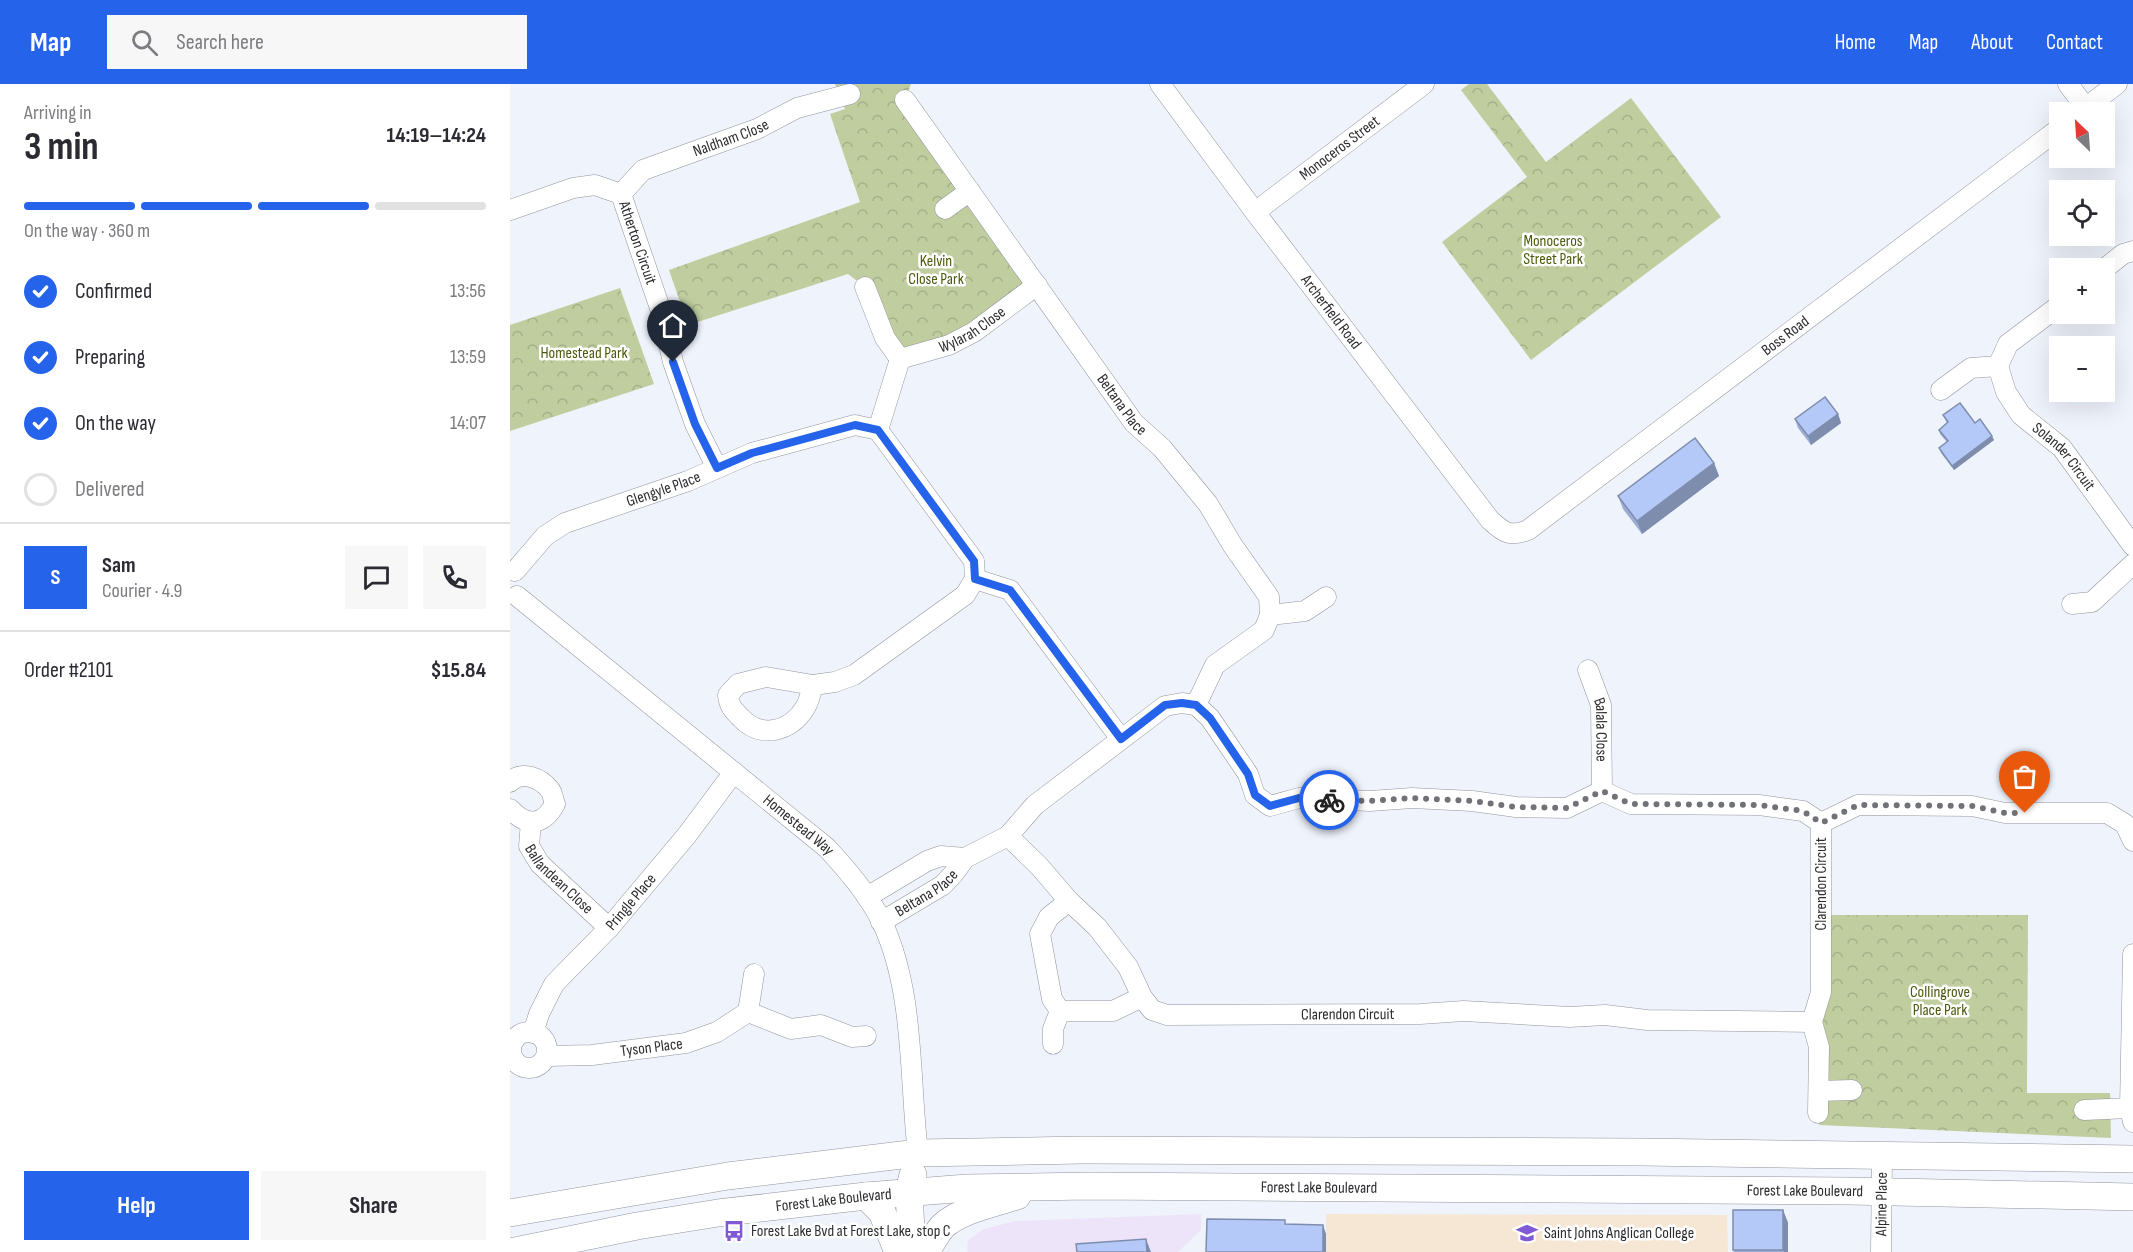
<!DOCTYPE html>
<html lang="en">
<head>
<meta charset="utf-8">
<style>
  body { margin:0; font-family:"Sofia Sans Condensed",sans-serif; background:#f7f7f7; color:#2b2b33; height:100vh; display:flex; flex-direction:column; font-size:22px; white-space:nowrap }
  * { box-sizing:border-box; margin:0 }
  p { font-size:20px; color:#7c7c81 }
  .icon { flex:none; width:33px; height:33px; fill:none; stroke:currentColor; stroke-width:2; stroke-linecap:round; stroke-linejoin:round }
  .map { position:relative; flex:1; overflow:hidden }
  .panel { display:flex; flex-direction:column; background:#fff; width:510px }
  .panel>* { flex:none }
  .needle { width:39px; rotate:335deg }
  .tools { position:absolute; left:1539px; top:18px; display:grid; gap:12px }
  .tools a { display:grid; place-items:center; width:66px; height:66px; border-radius:0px; background:#fff; box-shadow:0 6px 24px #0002; font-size:30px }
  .pin { position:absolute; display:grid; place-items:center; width:51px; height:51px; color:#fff; margin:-62px -26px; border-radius:50% 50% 50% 0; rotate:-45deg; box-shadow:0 0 6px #0007 }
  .pin .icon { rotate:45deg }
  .courier { position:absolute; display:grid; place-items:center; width:60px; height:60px; margin:-30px; border:4px solid #2563eb; border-radius:50%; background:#fff; color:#222; box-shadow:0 2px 8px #0007 }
  .headline em { font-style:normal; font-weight:700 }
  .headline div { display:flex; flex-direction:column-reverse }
  .headline { display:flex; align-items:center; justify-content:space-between; height:102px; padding:0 24px }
  h1 { font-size:39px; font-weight:700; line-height:45px }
  .bar { display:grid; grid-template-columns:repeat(4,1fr); gap:9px 6px; align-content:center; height:72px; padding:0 24px }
  .bar i { height:8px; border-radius:4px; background:#e1e1e2 }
  .bar .selected { background:#2563eb }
  .bar p { grid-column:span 4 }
  .line { display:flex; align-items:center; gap:15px; padding:0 24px; border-top:2px solid #e1e1e2 }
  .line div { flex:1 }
  .round { display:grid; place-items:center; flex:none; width:63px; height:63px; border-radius:0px; background:#f7f7f7 }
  ol { padding:0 24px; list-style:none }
  li { display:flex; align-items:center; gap:18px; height:66px }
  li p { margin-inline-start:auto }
  li .icon { padding:6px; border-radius:50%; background:#2563eb; color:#fff; stroke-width:4 }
  li:last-child { color:#7c7c81 }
  li i { width:33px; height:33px; border:3px solid #e1e1e2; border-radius:50% }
  .action { display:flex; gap:12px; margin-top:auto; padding:12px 24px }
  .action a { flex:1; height:69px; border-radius:0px; background:#2563eb; color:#fff; font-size:24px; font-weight:700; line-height:69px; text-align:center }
  .action a+a { background:#f7f7f7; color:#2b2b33 }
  header { display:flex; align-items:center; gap:36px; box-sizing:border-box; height:84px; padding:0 30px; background:#2563eb; color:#fff }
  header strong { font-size:28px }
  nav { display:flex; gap:33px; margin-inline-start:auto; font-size:21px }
  .search { width:420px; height:54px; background:#f7f7f7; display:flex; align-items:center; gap:15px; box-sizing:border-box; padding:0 21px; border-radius:0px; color:#7c7c81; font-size:22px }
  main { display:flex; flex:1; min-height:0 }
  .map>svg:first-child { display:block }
  .commercial { fill:#eee4f9 }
  .education { fill:#f6e7d4 }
  .forest { fill:url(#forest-crowns) }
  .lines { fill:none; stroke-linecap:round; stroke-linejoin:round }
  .street-casing { stroke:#91949c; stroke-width:21 }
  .secondary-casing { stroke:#91949c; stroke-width:28 }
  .street { stroke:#fff; stroke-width:20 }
  .secondary { stroke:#fff; stroke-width:27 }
  .wall { fill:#9badd4 }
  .shaded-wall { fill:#7e8dad }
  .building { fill:#b4c9f7; stroke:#7e8dad; stroke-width:1.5 }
  .done { stroke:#707277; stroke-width:6; stroke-dasharray:0 10.8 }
  .route { stroke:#2563eb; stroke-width:8 }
  .labels { text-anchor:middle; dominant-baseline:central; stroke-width:5; stroke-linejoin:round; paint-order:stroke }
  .street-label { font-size:16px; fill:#2c2d30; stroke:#fff }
  .park-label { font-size:16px; fill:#4b5a0c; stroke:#fff }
  .poi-label { font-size:16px; fill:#2c2d30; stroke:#fff; text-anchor:start }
</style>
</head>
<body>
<header>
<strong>Map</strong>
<div class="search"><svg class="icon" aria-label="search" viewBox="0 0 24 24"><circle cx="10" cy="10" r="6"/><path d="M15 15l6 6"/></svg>Search here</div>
<nav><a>Home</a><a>Map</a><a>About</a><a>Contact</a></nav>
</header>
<main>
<section class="panel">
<div class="headline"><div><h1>3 min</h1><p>Arriving in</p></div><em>14:19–14:24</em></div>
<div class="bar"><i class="selected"></i><i class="selected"></i><i class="selected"></i><i></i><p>On the way · 360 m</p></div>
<ol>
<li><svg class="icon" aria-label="check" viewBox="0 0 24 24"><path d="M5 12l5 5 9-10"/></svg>Confirmed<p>13:56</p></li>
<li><svg class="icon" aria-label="check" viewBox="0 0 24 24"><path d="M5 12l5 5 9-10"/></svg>Preparing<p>13:59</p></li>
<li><svg class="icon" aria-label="check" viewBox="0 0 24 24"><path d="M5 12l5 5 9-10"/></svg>On the way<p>14:07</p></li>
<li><i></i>Delivered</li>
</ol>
<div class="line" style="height:108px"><b class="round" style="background:#2563eb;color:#fff">S</b><div><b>Sam</b><p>Courier · 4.9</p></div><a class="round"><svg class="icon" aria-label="chat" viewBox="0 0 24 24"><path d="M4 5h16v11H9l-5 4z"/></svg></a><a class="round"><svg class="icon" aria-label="phone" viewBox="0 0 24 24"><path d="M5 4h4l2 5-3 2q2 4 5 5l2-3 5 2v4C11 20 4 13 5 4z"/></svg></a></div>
<div class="line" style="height:78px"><div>Order #2101</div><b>$15.84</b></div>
<div class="action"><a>Help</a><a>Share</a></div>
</section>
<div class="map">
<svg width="1623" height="1168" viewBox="0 0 1623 1168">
  <defs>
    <pattern id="forest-crowns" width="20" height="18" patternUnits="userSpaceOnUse" patternTransform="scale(1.5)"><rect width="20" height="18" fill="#c0cd9f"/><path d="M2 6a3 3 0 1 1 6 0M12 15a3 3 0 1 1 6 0" fill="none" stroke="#a5b089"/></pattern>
  </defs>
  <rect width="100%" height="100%" fill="#eff3fc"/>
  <polygon class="commercial" points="691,1130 691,1146 668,1168 458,1168 457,1165 458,1156 474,1145 505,1137"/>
  <polygon class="education" points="816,1130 1217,1131 1218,1168 816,1168"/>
  <g class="forest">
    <polygon points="325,0 401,0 395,16 527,201 464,248 390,275 355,203 338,190 178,241 159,186 350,118 320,30 335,25"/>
    <polygon points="959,0 977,0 1036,78 1121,14 1211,133 1021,276 932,158 1017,93 951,6"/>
    <polygon points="110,204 144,300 0,347 0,241"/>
    <polygon points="1311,831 1518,831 1517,1009 1600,1009 1601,1054 1309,1041"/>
  </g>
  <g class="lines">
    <defs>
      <g id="street">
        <path id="s1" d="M650,0L745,128L980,436C994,449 1000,453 1018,446L1550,44"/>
        <polyline points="1558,0 1576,24"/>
        <path id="s2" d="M395,16L624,339L652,364L698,420L723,462L759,513L760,531L754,546L705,581L686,621"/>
        <polyline points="1570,28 1607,0"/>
        <path id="s3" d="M111,110L133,86L247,45L287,24L340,10"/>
        <polyline points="435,125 460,107"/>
        <path id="s4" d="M0,126L63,104L85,101L111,110L152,230L163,278L185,340L207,384"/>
        <path id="s5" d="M745,128L914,0"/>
        <polyline points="1594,185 1613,170 1623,167"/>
        <path id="s6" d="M355,203L375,254L390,275L439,261L464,248L527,201"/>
        <path id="s7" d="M1550,221L1498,260L1488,282L1496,308L1511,331L1552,364L1623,462"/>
        <polyline points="1431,306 1461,284 1488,282"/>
        <polyline points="368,346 390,275"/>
        <path id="s8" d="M5,487L35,452L55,439L178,397L242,369L345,341L368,346L464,477L465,495L455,511L344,591L325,598L303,601"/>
        <polyline points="465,495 500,506 611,655"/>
        <path id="s9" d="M7,512L317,764C338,787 358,810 372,838C405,908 399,994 408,1069"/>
        <polyline points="1562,520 1582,518 1623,480"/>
        <polyline points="760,531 795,527 816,513"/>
        <path id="s10" d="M1078,586L1091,621L1092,707"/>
        <path d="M256,593L303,601C301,608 299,618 295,624C280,648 251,655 231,634C223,626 219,622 218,611L228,600Z"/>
        <polyline points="686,621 700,634 738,690 745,711 760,722 789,714 860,717 902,714 962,717 1006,723 1057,724 1092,707 1121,720 1249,721 1293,727 1311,739 1311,908 1302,938 1309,963 1308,1029"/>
        <path d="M0,698C12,686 31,694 40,706C43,709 43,716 45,720C33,742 17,743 0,725"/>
        <path id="s11" d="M21,738L19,762L30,780L99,844"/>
        <polyline points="1311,739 1348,721 1462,722 1495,729 1597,729 1615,740 1623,757"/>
        <path id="s12" d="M498,752L529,782L559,817L587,843L618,883L632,913L642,926L657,931L910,930L954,927L1060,933L1095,931L1137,936L1302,938"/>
        <polyline points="357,813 417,777 431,772 455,774"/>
        <polyline points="559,817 539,833 530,850 542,915 550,927 603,927 632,913"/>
        <path id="s13" d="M371,838L433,801L444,789L455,774L498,752L525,721L655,622L672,619L686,621"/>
        <polyline points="1623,870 1620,1024 1623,1038"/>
        <polyline points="244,890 238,928 281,945 311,941 342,953 356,952"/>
        <circle cx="19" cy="966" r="18"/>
        <path id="s14" d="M23,949L29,930L44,900L99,844L177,751L224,688"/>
        <polyline points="543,960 543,945 550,927"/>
        <path id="s15" d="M37,972L82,971L176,959L207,948L238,928"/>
        <polyline points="1309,1007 1342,1006"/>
        <polyline points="1574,1026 1620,1024"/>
        <path id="s16" d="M1371,1168L1372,1072"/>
      </g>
      <g id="secondary">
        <polyline points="356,1112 372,1128 388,1168"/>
        <polyline points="0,1129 218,1092 408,1069 573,1066 1130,1068 1623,1075"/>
        <path d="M420,1161C424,1155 428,1147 433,1142C450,1126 485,1119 507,1112"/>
        <path id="s17" d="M0,1168L127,1142L208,1129L356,1112L457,1104L579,1102L1339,1107L1623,1113"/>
        <polyline points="402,1168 399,1107 403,1091"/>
      </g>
    </defs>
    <use href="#street" class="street-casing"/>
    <use href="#secondary" class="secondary-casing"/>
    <use href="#street" class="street"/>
    <use href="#secondary" class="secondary"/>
  </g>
  <g class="wall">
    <polygon points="1328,330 1331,339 1301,361 1288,344 1285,335"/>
    <polygon points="1433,331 1465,339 1484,356 1444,386 1431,369 1429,364 1437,358 1430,350 1429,346 1437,339"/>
    <polygon points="1204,379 1209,392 1132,450 1113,425 1108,412"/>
    <polygon points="1273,1126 1278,1139 1278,1168 1224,1168 1223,1166"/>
  </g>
  <g class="shaded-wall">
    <polygon points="1328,330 1331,339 1301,361 1298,352"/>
    <polygon points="1482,352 1484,356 1444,386 1442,382"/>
    <polygon points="1204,379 1209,392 1132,450 1127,437"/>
    <polygon points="1273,1126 1278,1139 1278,1168 1274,1168 1273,1166"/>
    <polygon points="813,1141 816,1150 816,1168 813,1168"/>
    <polygon points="636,1155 641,1168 637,1168"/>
  </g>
  <g class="building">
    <polygon points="1315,313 1328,330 1298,352 1285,335"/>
    <polygon points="1450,319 1465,339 1470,335 1482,352 1442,382 1429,364 1438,357 1429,346 1438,338 1433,331"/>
    <polygon points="1185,354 1204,379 1127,437 1108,412"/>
    <rect x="1223" y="1126" width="50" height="40"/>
    <polygon points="697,1135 775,1136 775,1140 813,1141 813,1168 696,1168"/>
    <polygon points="636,1155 637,1168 567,1168 566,1160"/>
  </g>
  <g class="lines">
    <polyline class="done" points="819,716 860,717 902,714 962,717 1006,723 1057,724 1092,707 1121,720 1249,721 1293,727 1311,739 1348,721 1462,722 1495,729 1515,729"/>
    <polyline class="route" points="163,278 185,340 207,384 242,369 345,341 368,346 464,477 465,495 500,506 611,655 655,621 672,619 686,621 700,634 738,690 745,711 760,722 789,714 819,716"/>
  </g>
  <defs>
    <symbol id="bus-bare" viewBox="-9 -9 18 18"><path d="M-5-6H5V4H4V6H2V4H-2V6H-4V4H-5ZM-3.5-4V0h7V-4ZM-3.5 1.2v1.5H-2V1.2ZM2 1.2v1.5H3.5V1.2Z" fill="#805ad4" stroke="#fff" stroke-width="2.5" paint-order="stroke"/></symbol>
    <symbol id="school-bare" viewBox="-9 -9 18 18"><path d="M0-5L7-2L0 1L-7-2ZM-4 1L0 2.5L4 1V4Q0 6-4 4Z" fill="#805ad4" stroke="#fff" stroke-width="2.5" paint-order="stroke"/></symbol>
  </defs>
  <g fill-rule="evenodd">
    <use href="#bus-bare" x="209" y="1132" width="30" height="30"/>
    <use href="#school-bare" x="1002" y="1134" width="30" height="30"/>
  </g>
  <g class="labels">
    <g class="street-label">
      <text stroke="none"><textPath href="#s3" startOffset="126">Naldham Close</textPath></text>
      <text stroke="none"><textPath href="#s5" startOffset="106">Monoceros Street</textPath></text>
      <text stroke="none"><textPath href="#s4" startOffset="168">Atherton Circuit</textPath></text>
      <text stroke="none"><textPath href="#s1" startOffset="285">Archerfield Road</textPath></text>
      <text stroke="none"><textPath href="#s6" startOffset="159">Wylarah Close</textPath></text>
      <text stroke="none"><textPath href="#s1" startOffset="912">Boss Road</textPath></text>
      <text stroke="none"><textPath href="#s2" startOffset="374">Beltana Place</textPath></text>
      <text stroke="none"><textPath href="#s7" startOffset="204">Solander Circuit</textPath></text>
      <text stroke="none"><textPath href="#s8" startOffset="174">Glengyle Place</textPath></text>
      <text stroke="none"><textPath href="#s10" startOffset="62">Balala Close</textPath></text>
      <text stroke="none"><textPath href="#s9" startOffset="363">Homestead Way</textPath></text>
      <text stroke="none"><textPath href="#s11" startOffset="69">Ballandean Close</textPath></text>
      <text transform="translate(1311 800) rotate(-90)">Clarendon Circuit</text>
      <text stroke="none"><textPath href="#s13" startOffset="54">Beltana Place</textPath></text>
      <text stroke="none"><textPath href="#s14" startOffset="166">Pringle Place</textPath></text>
      <text stroke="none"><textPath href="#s12" startOffset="424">Clarendon Circuit</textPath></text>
      <text stroke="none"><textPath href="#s15" startOffset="105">Tyson Place</textPath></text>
      <text stroke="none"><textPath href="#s17" startOffset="814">Forest Lake Boulevard</textPath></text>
      <text stroke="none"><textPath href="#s17" startOffset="1300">Forest Lake Boulevard</textPath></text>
      <text stroke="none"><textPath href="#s17" startOffset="328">Forest Lake Boulevard</textPath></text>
      <text stroke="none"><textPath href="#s16" startOffset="48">Alpine Place</textPath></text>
    </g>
    <g class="park-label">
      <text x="1043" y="157">Monoceros<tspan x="1043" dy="18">Street Park</tspan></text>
      <text x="426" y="177">Kelvin<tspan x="426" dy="18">Close Park</tspan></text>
      <text x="74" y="269">Homestead Park</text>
      <text x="1430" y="908">Collingrove<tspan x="1430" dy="18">Place Park</tspan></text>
    </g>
    <g class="poi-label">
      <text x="241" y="1147">Forest Lake Bvd at Forest Lake, stop C</text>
      <text x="1034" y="1149">Saint Johns Anglican College</text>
    </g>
  </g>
</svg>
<div class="tools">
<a><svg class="needle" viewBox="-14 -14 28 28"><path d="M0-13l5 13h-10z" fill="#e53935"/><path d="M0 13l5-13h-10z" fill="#7c7c81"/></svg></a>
<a><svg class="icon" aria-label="locate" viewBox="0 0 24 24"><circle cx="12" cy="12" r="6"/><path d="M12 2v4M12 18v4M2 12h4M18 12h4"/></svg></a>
<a>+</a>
<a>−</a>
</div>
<div class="pin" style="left:1515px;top:729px;background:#ea580c"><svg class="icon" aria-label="bag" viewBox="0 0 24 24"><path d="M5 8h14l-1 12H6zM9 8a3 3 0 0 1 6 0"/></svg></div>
<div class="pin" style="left:163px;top:278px;background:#1f2937"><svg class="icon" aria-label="home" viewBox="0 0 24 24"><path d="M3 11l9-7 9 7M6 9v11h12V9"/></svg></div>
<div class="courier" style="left:819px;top:716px"><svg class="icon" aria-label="bike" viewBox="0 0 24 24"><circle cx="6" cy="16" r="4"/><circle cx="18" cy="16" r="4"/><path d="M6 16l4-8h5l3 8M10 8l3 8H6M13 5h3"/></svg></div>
</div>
</main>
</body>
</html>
